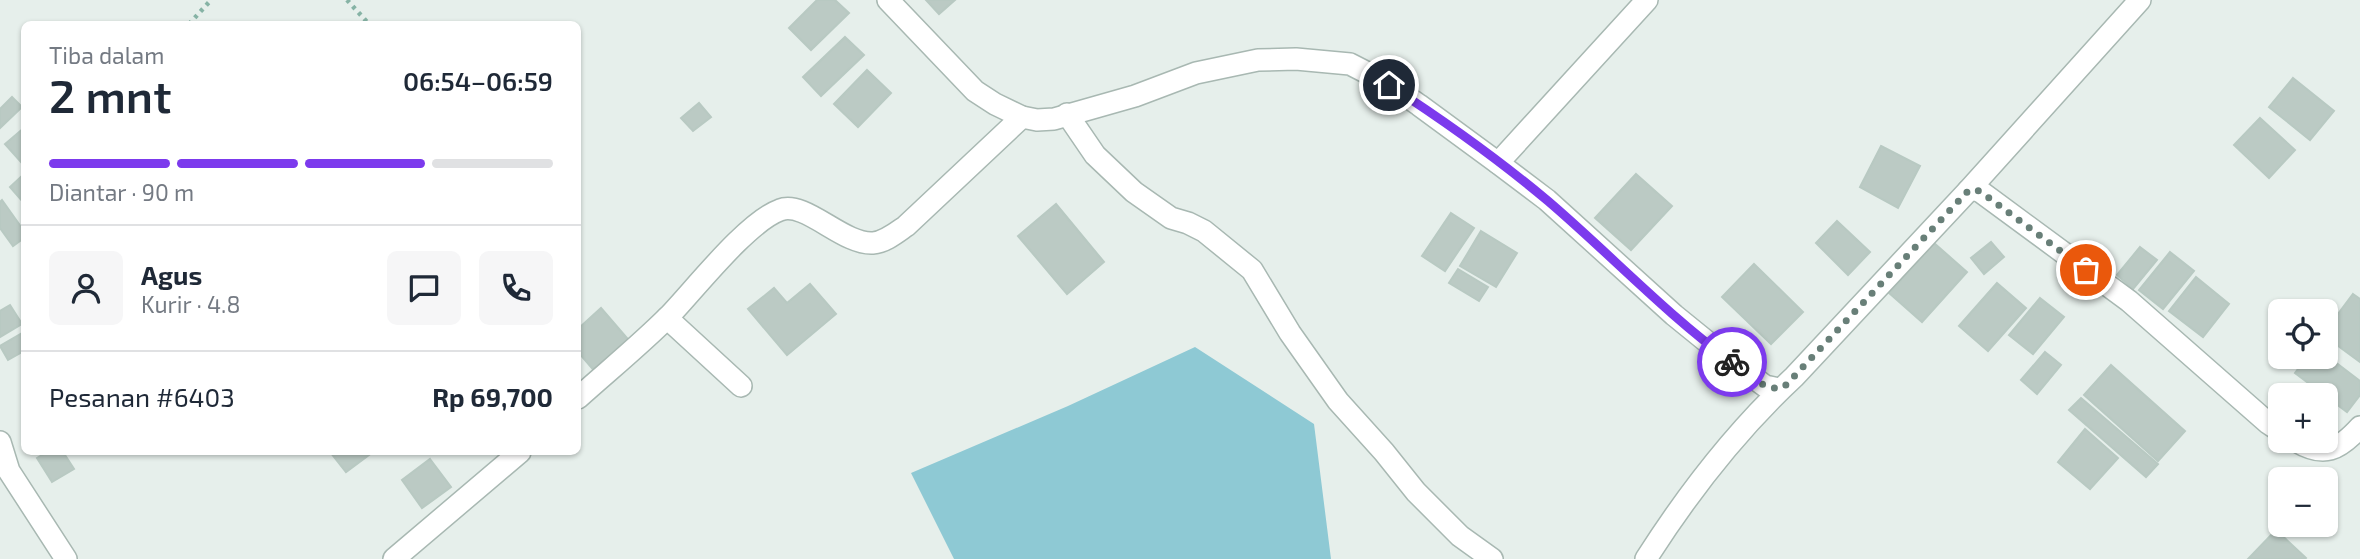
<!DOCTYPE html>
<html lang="id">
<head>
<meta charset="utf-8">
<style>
  body { margin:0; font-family:"Exo 2",sans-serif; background:#f6f6f7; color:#1f2937; height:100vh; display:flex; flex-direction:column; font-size:26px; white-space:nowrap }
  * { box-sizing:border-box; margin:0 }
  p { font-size:23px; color:#747a83 }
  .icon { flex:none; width:38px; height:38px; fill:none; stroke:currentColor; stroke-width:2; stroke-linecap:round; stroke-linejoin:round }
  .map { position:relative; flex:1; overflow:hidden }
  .panel { position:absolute; left:21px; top:21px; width:560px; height:434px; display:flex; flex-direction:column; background:#fff; border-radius:10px; box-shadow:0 2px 5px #0004 }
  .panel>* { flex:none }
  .buttons { position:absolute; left:2268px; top:299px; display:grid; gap:14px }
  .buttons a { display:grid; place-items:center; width:70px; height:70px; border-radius:10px; background:#fff; box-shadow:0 2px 5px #0004; font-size:35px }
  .pin { position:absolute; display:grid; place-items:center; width:60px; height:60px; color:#fff; margin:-30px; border:4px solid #fff; border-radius:50%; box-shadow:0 2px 7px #0007 }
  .courier { position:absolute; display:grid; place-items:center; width:70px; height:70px; margin:-35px; border:5px solid #7c3aed; border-radius:50%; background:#fff; color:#222; box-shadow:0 2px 9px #0007 }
  .overview em { font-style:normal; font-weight:600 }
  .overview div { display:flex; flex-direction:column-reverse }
  .overview { display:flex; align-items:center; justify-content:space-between; height:119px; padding:0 28px }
  h1 { font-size:46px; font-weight:600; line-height:52px }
  .bar { display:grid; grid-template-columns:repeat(4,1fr); gap:10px 7px; align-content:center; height:84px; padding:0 28px }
  .bar i { height:9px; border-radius:5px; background:#e0e1e3 }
  .bar .on { background:#7c3aed }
  .bar p { grid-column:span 4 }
  .line { display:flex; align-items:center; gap:18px; padding:0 28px; border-top:2px solid #e0e1e3 }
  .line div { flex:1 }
  .round { display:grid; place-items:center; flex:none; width:74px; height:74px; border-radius:10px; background:#f6f6f7 }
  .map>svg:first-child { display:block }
  .water { fill:#8ec9d4 }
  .building { fill:#bbcac4; stroke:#b8c9c2; stroke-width:2 }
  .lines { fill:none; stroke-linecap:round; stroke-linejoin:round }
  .minor-casing { stroke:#a8b8b2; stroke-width:24 }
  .path { stroke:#86b3a5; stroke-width:4.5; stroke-dasharray:3.5 5; stroke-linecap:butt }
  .minor { stroke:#fff; stroke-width:21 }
  .done { stroke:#687f78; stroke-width:7; stroke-dasharray:0 12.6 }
  .route { stroke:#7c3aed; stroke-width:9 }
</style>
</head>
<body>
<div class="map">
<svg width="2360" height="559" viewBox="0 0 2360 559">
  <rect width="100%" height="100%" fill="#e6efeb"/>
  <polygon class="water" points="1195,347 1314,424 1331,559 954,559 911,473 1068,406"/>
  <g class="building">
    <polygon points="817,0 835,0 849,13 811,50 789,28"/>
    <polygon points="926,0 955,0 939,14"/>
    <polygon points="845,37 864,55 821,96 803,77"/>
    <polygon points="867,70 891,93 858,127 834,104"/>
    <polygon points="2293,78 2334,111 2310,140 2269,107"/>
    <polygon points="12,97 22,107 0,128 0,109"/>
    <polygon points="699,103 711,117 693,131 681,118"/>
    <polygon points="2260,118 2295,150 2269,178 2234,145"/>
    <polygon points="24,128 24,159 21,162 5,144"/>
    <polygon points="1881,146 1920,166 1898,208 1860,187"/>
    <polygon points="24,174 24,203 10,187"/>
    <polygon points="1636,174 1672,206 1631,250 1595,218"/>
    <polygon points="2,200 24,231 24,238 13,246 0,228 0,202"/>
    <polygon points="1056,204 1104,262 1067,294 1018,236"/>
    <polygon points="1451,213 1474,228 1445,271 1422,256"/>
    <polygon points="1837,221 1870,252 1848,275 1816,243"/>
    <polygon points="1481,231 1517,253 1496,287 1460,266"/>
    <polygon points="1991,242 2004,257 1984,274 1971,258"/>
    <polygon points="1934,243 1967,272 1922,322 1889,293"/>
    <polygon points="2140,247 2157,260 2133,289 2117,275"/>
    <polygon points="2170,252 2194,271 2163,309 2139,290"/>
    <polygon points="1754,264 1803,312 1771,344 1722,297"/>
    <polygon points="1458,269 1488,287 1479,301 1449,283"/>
    <polygon points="2196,277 2229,304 2203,337 2169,311"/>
    <polygon points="1997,283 2026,308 1988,351 1959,326"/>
    <polygon points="810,284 836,314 787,355 748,309 774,288 787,303"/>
    <polygon points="2353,294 2360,299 2360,362 2326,337 2326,330"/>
    <polygon points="2040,298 2064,317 2033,354 2009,335"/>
    <polygon points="10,305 22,324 0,337 0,311"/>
    <polygon points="601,308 632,344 597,374 578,352 578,329"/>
    <polygon points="24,332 24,351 8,360 0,346"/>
    <polygon points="2045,352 2061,365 2037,394 2021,380"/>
    <polygon points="2326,355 2360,381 2360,395 2347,412 2295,373 2307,357 2326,357"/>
    <polygon points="2111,365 2185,431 2158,461 2084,395"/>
    <polygon points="2081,398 2158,464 2146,477 2069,410"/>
    <polygon points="2085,429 2118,458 2090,489 2058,462"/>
    <polygon points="47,452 63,452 74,469 52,482 37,458"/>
    <polygon points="332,452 373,452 346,472 331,453"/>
    <polygon points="430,459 451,487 422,508 402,480"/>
    <polygon points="2276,530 2306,558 2305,559 2248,559"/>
  </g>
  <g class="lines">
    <defs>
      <g id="minor">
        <polyline points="888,0 975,91 995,104 1022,117 1037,120 1054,119 1135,96 1196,73 1258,60 1296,59 1350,64 1389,84 1419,105 1498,163 1547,200 1674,315 1727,358 1765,386 1779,389"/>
        <polyline points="1067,114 1095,155 1134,192 1171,218 1188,223 1204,231 1252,270 1290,333 1338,401 1384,452 1416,492 1460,536 1492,559"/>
        <polyline points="1498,163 1647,0"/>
        <polyline points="1968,191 1974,189 1981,192 2129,301 2268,423 2280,431"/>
        <polyline points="667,318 741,386"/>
        <path d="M578,398C608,371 640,345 669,316C695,289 747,222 780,210C805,200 843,245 873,243C885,242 896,233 906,226L1022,117"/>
        <path d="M2296,441C2324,458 2339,450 2360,427"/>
        <polyline points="0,442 9,471 66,559"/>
        <polyline points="394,559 520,452"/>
        <path d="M1646,559C1688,493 1737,430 1794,377L1968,191L2140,0"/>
      </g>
    </defs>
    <use href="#minor" class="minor-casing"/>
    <g class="path">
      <polyline points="347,0 368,23"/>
      <polyline points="189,24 211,0"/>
    </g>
    <use href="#minor" class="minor"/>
  </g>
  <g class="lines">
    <polyline class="done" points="1732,362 1765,386 1779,389 1786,385 1968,191 1974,189 1981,192 2086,270"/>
    <path class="route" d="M1389,85C1443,120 1498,159 1548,201C1610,254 1666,314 1732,362"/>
  </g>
</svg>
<div class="buttons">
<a><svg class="icon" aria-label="locate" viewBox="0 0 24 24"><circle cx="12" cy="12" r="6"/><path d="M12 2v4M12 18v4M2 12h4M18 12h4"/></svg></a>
<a>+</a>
<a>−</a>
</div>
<div class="pin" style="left:2086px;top:270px;background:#ea580c"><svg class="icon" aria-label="bag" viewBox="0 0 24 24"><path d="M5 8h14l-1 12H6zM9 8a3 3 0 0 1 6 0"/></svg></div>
<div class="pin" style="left:1389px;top:85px;background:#1f2937"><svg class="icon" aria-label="home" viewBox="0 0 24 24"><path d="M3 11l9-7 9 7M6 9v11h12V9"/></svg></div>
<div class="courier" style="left:1732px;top:362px"><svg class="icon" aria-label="bike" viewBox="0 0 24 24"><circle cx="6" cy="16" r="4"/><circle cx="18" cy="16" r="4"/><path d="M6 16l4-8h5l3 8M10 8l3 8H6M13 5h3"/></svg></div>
<section class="panel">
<div class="overview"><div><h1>2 mnt</h1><p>Tiba dalam</p></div><em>06:54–06:59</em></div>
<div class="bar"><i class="on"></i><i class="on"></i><i class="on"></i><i></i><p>Diantar · 90 m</p></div>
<div class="line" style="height:126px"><a class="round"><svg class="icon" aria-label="person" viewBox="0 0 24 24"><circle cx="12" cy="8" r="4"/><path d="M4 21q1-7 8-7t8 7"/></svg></a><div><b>Agus</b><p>Kurir · 4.8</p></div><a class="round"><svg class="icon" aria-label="chat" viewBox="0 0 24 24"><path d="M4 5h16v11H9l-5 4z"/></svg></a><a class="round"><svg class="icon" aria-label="phone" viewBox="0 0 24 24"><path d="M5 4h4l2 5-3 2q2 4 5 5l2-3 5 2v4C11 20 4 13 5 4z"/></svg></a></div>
<div class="line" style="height:91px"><div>Pesanan #6403</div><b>Rp 69,700</b></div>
</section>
</div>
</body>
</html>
